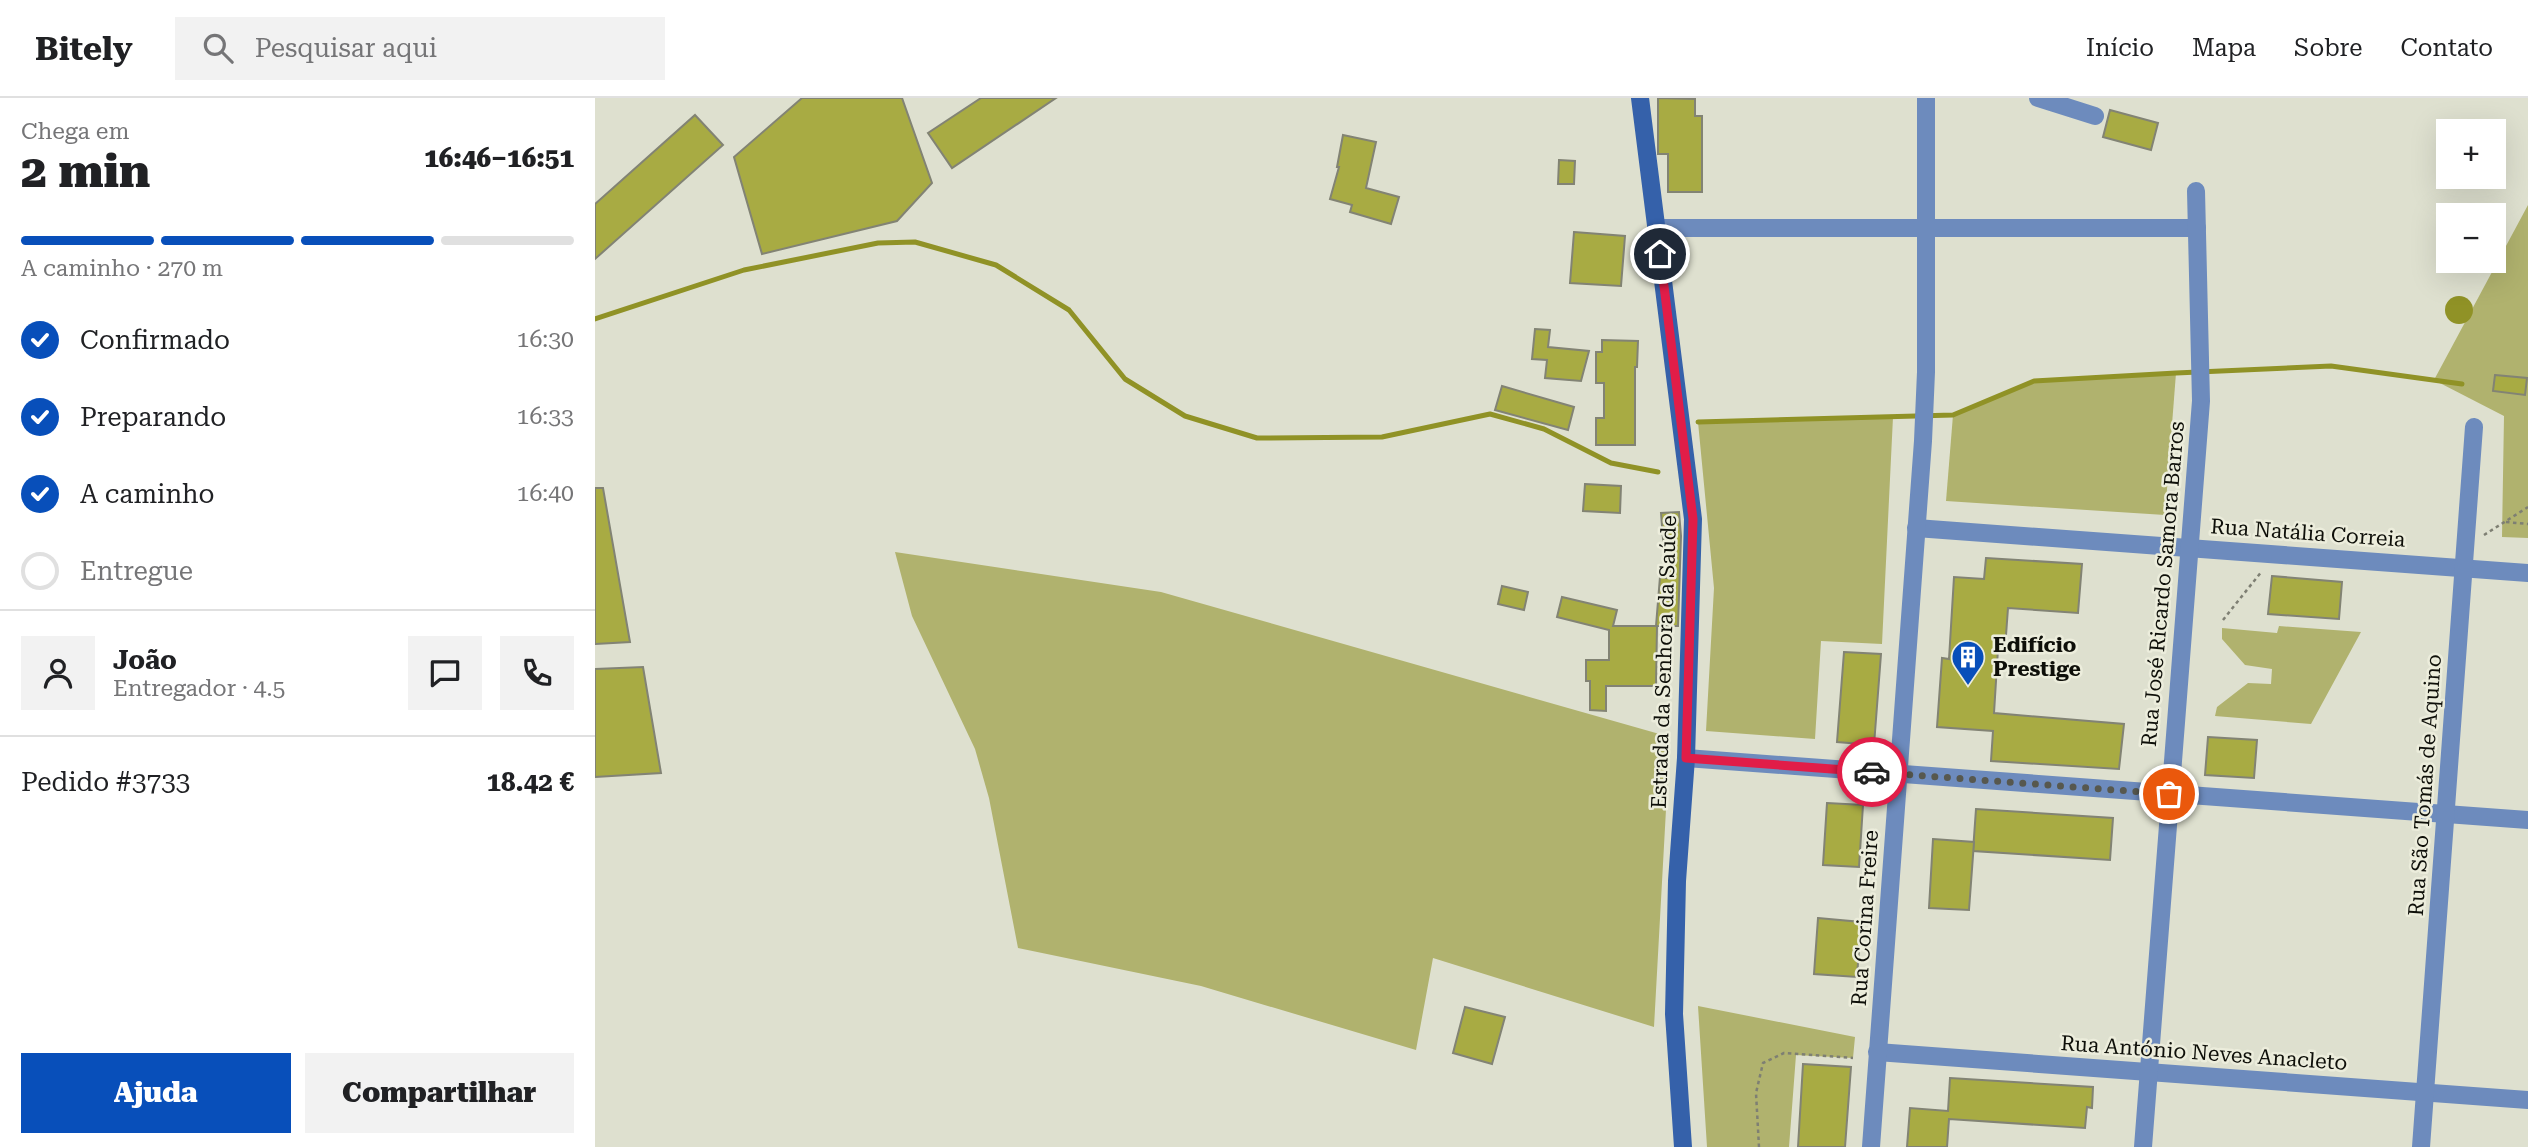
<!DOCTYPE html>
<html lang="pt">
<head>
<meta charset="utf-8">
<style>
  body { margin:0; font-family:"Roboto Serif",serif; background:#f2f2f2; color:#202124; height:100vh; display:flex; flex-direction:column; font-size:26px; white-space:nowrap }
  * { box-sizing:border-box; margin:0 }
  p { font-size:23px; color:#757577 }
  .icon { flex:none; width:38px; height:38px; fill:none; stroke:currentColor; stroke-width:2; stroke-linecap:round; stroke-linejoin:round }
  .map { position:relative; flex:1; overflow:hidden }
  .drawer { display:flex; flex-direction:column; background:#fff; width:595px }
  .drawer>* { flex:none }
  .buttons { position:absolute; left:1841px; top:21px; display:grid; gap:14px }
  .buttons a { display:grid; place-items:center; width:70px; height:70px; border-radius:0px; background:#fff; box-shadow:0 7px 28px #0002; font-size:35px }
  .pin { position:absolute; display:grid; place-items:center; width:60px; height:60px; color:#fff; margin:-30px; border:4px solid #fff; border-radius:50%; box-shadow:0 2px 7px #0007 }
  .courier { position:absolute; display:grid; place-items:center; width:70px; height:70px; margin:-35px; border:5px solid #e11d48; border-radius:50%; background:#fff; color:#222; box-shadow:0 2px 9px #0007 }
  .overview em { font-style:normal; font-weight:800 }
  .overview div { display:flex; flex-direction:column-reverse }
  .overview { display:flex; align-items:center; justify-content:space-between; height:119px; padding:0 21px }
  h1 { font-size:46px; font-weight:800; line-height:52px }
  .bar { display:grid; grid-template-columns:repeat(4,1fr); gap:10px 7px; align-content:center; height:84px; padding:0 21px }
  .bar i { height:9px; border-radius:5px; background:#e0e0e0 }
  .bar .selected { background:#084fba }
  .bar p { grid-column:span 4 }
  .line { display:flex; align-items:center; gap:18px; padding:0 21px; border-top:2px solid #e0e0e0 }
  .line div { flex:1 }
  .round { display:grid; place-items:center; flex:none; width:74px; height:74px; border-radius:0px; background:#f2f2f2 }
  ol { padding:0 21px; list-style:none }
  li { display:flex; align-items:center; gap:21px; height:77px }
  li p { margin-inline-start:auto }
  li .icon { padding:7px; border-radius:50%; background:#084fba; color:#fff; stroke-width:4 }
  li:last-child { color:#757577 }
  li i { width:38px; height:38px; border:4px solid #e0e0e0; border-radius:50% }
  .button { display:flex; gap:14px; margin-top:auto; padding:14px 21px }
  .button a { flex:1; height:80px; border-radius:0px; background:#084fba; color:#fff; font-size:28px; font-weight:800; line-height:80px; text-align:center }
  .button a+a { background:#f2f2f2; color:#202124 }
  header { display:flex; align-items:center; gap:42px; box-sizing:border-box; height:98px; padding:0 35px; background:#fff; border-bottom:2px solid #e0e0e0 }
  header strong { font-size:33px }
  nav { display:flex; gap:38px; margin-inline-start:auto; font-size:24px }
  .search { width:490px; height:63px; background:#f2f2f2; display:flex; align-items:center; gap:18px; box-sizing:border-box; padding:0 24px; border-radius:0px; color:#757577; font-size:26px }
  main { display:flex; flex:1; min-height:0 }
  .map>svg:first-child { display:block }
  .green { fill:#b0b26e }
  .water { fill:#909226 }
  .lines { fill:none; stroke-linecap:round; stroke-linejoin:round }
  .stream { stroke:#909226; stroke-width:5 }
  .building { fill:#a8ab43; stroke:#828374; stroke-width:2 }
  .path { stroke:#7e7f73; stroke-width:2.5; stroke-dasharray:3.5 3.5; stroke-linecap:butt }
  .street { stroke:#6d8bbd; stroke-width:18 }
  .secondary { stroke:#3561aa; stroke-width:18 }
  .done { stroke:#57584e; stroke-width:7; stroke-dasharray:0 12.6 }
  .route { stroke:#e11d48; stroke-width:9 }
  .labels { text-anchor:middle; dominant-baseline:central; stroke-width:5; stroke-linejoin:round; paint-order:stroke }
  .street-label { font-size:21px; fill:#0e0f09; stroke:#eceddc }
  .poi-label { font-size:21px; font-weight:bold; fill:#0e0f09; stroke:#eceddc; text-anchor:start }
</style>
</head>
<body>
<header>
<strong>Bitely</strong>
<div class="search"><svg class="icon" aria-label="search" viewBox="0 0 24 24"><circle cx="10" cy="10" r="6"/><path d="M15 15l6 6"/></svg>Pesquisar aqui</div>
<nav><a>Início</a><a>Mapa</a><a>Sobre</a><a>Contato</a></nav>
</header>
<main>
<section class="drawer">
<div class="overview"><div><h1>2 min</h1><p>Chega em</p></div><em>16:46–16:51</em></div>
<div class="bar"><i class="selected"></i><i class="selected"></i><i class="selected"></i><i></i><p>A caminho · 270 m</p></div>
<ol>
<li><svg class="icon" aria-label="check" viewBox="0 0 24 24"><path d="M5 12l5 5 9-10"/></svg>Confirmado<p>16:30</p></li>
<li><svg class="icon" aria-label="check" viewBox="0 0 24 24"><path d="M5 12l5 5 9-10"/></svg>Preparando<p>16:33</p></li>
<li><svg class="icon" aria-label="check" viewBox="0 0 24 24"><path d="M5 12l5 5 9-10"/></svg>A caminho<p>16:40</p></li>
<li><i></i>Entregue</li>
</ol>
<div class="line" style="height:126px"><a class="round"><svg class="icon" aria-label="person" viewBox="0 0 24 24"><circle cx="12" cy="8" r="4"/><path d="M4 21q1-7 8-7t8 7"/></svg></a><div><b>João</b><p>Entregador · 4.5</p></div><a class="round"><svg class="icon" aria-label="chat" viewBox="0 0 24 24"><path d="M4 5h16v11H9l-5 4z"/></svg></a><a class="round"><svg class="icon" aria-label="phone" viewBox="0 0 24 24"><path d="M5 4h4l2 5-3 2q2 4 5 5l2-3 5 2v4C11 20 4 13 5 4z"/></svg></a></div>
<div class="line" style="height:91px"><div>Pedido #3733</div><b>18.42 €</b></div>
<div class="button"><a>Ajuda</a><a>Compartilhar</a></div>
</section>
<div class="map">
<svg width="1933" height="1049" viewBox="0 0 1933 1049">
  <rect width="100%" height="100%" fill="#dee0cf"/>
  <g class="green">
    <polygon points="1933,107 1933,440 1907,439 1909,318 1839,282"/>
    <polygon points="1581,275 1570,417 1351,403 1358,317 1439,283"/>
    <polygon points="1298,319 1287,546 1226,543 1220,641 1111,633 1119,490 1103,324"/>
    <polygon points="300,454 566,494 1075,639 1059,929 838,860 821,952 606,888 423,850 394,700 380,651 317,518"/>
    <polygon points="1684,528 1766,534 1716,626 1620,618 1622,609 1653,585 1676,586 1677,571 1650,567 1627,541 1627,530 1682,535"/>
    <polygon points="1103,908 1260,939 1258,960 1201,957 1194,1049 1112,1049"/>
  </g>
  <circle class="water" cx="1864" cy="212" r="14"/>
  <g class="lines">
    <g class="stream">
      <polyline points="0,221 149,172 283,145 320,144 401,167 474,212 530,281 590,318 662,340 787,339 895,316 949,331 1016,365 1063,374"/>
      <polyline points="1103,324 1358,317 1439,283 1581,275 1736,268 1867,286"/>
    </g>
  </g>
  <g class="building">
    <polygon points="207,0 307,0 337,85 302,123 167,156 139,59"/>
    <polygon points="386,0 461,0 357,70 333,35"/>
    <polygon points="1063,0 1100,1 1100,18 1107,18 1107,94 1073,94 1073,56 1063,56"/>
    <polygon points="1515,12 1563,25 1556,52 1508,39"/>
    <polygon points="100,17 128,47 0,161 0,106"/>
    <polygon points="748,37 781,44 771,90 804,99 796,126 755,114 757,107 735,101 744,69 742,69"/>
    <polygon points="964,62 980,63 979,86 963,86"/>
    <polygon points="979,134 1030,138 1026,188 975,185"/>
    <polygon points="940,231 955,232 953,249 994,253 986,283 950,280 952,262 937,261"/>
    <polygon points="1007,242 1043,243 1042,269 1040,269 1040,347 1001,347 1001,320 1009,320 1009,285 1001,285 1001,254 1007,254"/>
    <polygon points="1900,277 1932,280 1930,297 1898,293"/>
    <polygon points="907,288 979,309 973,332 900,312"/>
    <polygon points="990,386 1026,388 1025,415 988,413"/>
    <polygon points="0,390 8,390 35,544 0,546"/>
    <polygon points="1084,414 1086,438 1083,528 1062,528 1061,588 1011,588 1011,613 995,612 995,583 991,583 991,562 1014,562 1014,532 962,519 967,499 1022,512 1018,528 1061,528 1065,479 1071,480 1066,415"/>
    <polygon points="1391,460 1487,466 1483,515 1413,510 1410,551 1403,551 1399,615 1529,626 1524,671 1396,663 1398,633 1342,629 1347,560 1354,561 1359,479 1389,481"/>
    <polygon points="1677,478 1747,484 1744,521 1673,516"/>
    <polygon points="907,488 933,494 929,512 903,506"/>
    <polygon points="1249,554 1286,556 1279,647 1242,644"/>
    <polygon points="48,569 66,675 0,679 0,571"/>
    <polygon points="1613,639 1662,642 1659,680 1610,677"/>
    <polygon points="1232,705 1268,707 1264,769 1228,767"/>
    <polygon points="1381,711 1518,720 1515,762 1378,753"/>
    <polygon points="1338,741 1379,744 1374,812 1334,810"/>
    <polygon points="1223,820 1266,824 1262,879 1219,876"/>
    <polygon points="870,909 910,919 897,966 858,955"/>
    <polygon points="1208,966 1256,969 1250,1049 1203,1049"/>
    <polygon points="1355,980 1498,989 1497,1010 1492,1009 1490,1030 1354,1021 1352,1049 1312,1049 1315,1010 1353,1013"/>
  </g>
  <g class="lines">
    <g class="path">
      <polyline points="1911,424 1933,426"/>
      <polyline points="1889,437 1933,409"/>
      <polyline points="1628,522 1667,473"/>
      <polyline points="1164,1049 1161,995 1168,965 1189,955 1258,960"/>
    </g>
    <g class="street">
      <polyline points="1443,0 1500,18"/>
      <polyline points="1061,130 1602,130"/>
      <polyline points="1321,430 1933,475"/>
      <polyline points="1091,660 1933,722"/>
      <polyline points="1282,954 1933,1002"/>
      <polyline points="1276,1049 1328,343 1331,274 1331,0"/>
      <polyline points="1548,1049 1606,303 1601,93"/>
      <polyline points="1826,1049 1879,329"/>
    </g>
    <polyline class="secondary" points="1045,0 1098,421 1091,660 1082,783 1079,916 1088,1049"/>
  </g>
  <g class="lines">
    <polyline class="done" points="1277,674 1574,696"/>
    <polyline class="route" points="1065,156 1098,421 1091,660 1277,674"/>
  </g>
  <defs>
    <symbol id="building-pin" viewBox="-11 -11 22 30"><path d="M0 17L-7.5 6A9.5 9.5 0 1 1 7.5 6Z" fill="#084fba" stroke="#eceddc"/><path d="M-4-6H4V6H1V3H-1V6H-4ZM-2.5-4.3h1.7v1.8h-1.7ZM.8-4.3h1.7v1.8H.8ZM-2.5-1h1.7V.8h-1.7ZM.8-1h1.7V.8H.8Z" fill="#fff"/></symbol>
  </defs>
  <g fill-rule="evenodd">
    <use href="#building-pin" x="1354" y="540" width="38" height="52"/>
  </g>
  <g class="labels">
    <g class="street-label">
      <text transform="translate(1713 435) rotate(4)">Rua Natália Correia</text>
      <text transform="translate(1568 486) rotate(-85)">Rua José Ricardo Samora Barros</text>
      <text transform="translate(1069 564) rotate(-88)">Estrada da Senhora da Saúde</text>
      <text transform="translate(1830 687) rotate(-86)">Rua São Tomás de Aquino</text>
      <text transform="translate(1270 820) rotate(-86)">Rua Corina Freire</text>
      <text transform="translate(1609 955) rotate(4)">Rua António Neves Anacleto</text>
    </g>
    <g class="poi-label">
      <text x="1398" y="547">Edifício<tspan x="1398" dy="24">Prestige</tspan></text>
    </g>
  </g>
</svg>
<div class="buttons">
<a>+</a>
<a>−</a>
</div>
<div class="pin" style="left:1574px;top:696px;background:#ea580c"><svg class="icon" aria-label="bag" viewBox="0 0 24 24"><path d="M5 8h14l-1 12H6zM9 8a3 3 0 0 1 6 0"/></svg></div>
<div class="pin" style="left:1065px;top:156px;background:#1f2937"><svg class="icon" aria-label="home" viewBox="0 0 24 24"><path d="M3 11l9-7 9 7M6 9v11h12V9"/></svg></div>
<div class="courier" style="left:1277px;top:674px"><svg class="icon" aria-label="car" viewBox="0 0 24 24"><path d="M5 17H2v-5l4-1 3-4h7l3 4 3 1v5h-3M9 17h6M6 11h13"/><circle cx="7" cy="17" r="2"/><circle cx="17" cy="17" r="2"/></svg></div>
</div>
</main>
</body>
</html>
